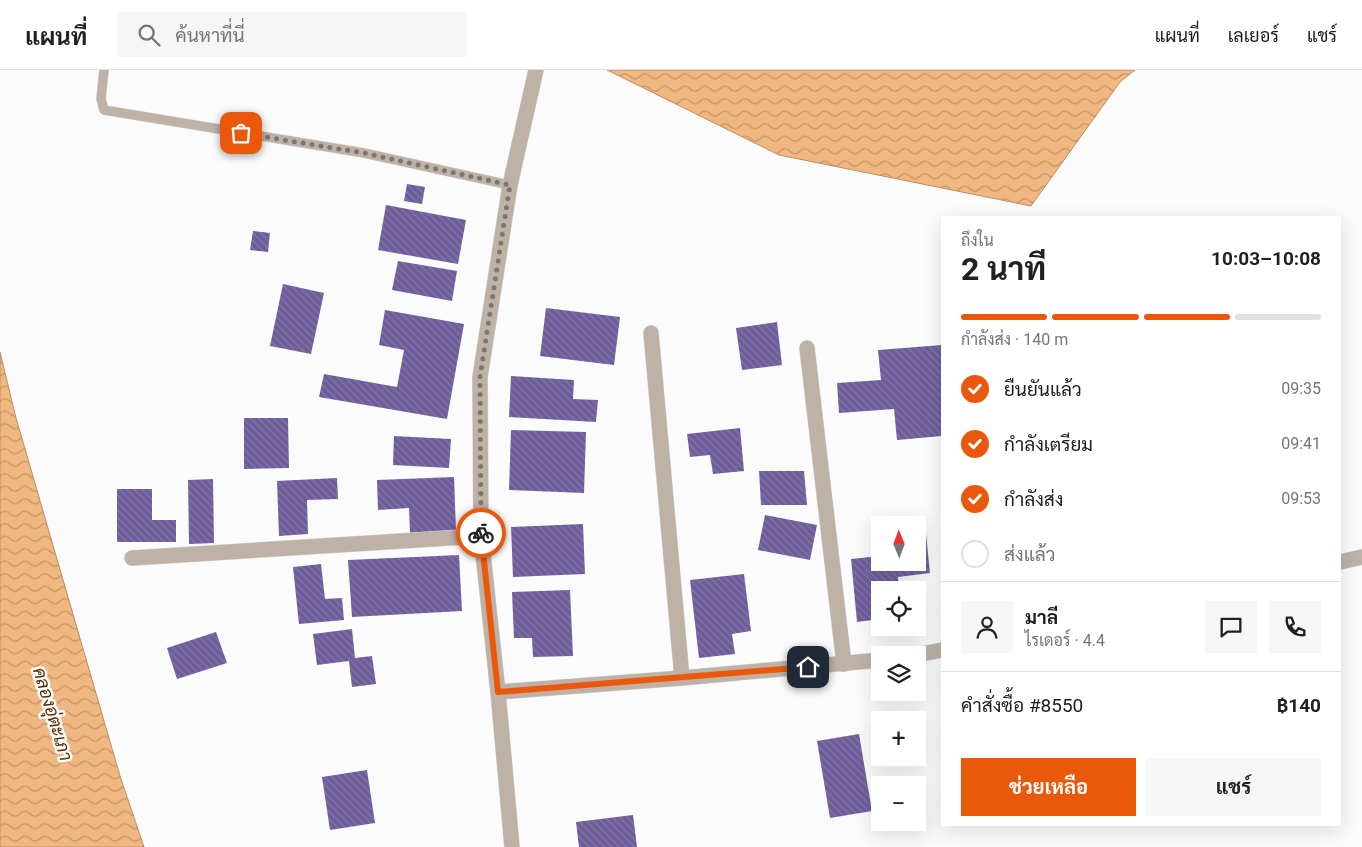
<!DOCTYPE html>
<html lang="th">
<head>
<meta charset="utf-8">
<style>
  body { margin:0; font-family:Roboto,Sarabun,sans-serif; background:#f6f6f6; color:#202124; height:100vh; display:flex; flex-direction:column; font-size:19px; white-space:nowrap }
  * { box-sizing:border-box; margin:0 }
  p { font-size:16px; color:#757577 }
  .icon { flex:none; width:28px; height:28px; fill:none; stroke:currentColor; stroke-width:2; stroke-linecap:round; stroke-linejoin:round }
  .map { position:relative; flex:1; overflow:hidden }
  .side { position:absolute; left:941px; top:146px; width:400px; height:610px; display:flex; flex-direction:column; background:#fff; border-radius:0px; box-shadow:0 5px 20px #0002 }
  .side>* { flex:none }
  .needle { width:32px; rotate:359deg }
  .controls { position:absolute; left:871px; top:446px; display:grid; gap:10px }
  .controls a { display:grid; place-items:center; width:55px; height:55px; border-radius:0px; background:#fff; box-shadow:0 5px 20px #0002; font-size:25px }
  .pin { position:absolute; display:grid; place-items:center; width:42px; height:42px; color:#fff; margin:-21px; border-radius:10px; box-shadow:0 2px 8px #0006 }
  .courier { position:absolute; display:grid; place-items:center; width:50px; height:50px; margin:-25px; border:4px solid #ea580c; border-radius:50%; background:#fff; color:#222; box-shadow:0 1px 6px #0007 }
  .summary em { font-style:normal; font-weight:700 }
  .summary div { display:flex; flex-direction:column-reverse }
  .summary { display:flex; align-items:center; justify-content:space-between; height:85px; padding:0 20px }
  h1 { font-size:32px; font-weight:700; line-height:38px }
  .bar { display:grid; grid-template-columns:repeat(4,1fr); gap:8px 5px; align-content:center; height:60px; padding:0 20px }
  .bar i { height:6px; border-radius:4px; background:#e0e0e0 }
  .bar .on { background:#ea580c }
  .bar p { grid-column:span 4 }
  .line { display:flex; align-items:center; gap:12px; padding:0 20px; border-top:1px solid #e0e0e0 }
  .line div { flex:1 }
  .round { display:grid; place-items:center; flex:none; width:52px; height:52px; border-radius:0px; background:#f6f6f6 }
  ol { padding:0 20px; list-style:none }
  li { display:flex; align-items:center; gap:15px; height:55px }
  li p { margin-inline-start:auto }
  li .icon { padding:5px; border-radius:50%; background:#ea580c; color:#fff; stroke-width:4 }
  li:last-child { color:#757577 }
  li i { width:28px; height:28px; border:2px solid #e0e0e0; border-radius:50% }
  .button { display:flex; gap:10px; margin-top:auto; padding:10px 20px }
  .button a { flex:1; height:58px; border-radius:0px; background:#ea580c; color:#fff; font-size:20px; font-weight:700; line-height:58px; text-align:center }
  .button a+a { background:#f6f6f6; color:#202124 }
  header { display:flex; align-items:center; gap:30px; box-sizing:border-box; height:70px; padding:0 25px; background:#fff; border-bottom:1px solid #e0e0e0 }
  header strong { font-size:24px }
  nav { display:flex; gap:28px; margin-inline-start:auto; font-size:18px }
  .search { width:350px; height:45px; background:#f6f6f6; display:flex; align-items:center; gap:12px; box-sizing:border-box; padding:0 18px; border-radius:0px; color:#757577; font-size:19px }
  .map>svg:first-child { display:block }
  .water { fill:url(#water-waves); stroke:#b98e65 }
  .building { fill:url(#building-back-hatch) }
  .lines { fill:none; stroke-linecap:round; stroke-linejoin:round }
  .service-casing { stroke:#d8d6d4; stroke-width:10 }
  .minor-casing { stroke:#d8d6d4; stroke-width:16 }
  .tertiary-casing { stroke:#d8d6d4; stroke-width:16 }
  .service { stroke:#beb2a7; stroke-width:9 }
  .minor { stroke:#beb2a7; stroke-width:15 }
  .tertiary { stroke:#beb2a7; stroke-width:15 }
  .done { stroke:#7d7670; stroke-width:5; stroke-dasharray:0 9 }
  .route { stroke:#ea580c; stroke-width:6 }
  .labels { text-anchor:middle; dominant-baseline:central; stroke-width:5; stroke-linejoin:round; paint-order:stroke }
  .water-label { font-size:18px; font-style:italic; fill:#532f02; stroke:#fbfbfb }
</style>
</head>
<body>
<header>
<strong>แผนที่</strong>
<div class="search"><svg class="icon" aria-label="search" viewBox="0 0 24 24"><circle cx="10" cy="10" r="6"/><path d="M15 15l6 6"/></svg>ค้นหาที่นี่</div>
<nav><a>แผนที่</a><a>เลเยอร์</a><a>แชร์</a></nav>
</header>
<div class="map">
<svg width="1362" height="777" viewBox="0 0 1362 777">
  <defs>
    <pattern id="water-waves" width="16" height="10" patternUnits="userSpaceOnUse" patternTransform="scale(1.25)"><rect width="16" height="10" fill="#f0b781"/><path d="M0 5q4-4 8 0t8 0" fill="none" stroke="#c39569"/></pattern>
    <pattern id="building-back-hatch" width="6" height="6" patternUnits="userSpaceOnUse" patternTransform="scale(1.25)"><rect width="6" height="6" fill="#6e5d9b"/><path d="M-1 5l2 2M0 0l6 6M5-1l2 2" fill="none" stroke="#8476a4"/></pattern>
  </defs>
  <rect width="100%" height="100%" fill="#fbfbfb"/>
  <g class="water">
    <polygon points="607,0 1135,0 1120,12 1031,136 779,85"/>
    <polygon points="0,282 16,348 120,706 144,777 0,777"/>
  </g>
  <g class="building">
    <polygon points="407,114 425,117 422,134 404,131"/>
    <polygon points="386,135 466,150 458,194 378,180"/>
    <polygon points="253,161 270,163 268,182 250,180"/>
    <polygon points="398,191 457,201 452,231 392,220"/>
    <polygon points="283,214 324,223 311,284 270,276"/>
    <polygon points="546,238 620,247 614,295 540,286"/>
    <polygon points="385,240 464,254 447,349 319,327 324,304 397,317 404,280 379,275"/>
    <polygon points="777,252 782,295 742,300 736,258"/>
    <polygon points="942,275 942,366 897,370 894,339 839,343 837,313 881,310 878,280"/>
    <polygon points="511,306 574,310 573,329 598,330 596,352 509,347"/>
    <polygon points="244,348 288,348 289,398 244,399"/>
    <polygon points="740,358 744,401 713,404 710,385 690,387 687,364"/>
    <polygon points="511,360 586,362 584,423 509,420"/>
    <polygon points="394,366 451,369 449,398 393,395"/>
    <polygon points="759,401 804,401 807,435 761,435"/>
    <polygon points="454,407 456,461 410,463 409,438 378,440 377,410"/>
    <polygon points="337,408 338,429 307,430 308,464 279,466 277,411"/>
    <polygon points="213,409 214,473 189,474 188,410"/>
    <polygon points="117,419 152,419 152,450 176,450 176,472 117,472"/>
    <polygon points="765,445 817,455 810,490 758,480"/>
    <polygon points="583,454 585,504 513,507 511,457"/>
    <polygon points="926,464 930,503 898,507 899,520 880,520 880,549 857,552 851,489 880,486 880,492 918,492 918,465"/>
    <polygon points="459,485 462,541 352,547 348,490"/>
    <polygon points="321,494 325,529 342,528 344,550 299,554 293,497"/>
    <polygon points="744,504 751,561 732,564 735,584 699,588 690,510"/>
    <polygon points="570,520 573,586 533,587 532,568 514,568 512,522"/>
    <polygon points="352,559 355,588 372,586 376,614 352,617 349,591 317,595 313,564"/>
    <polygon points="216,562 227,593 177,609 167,578"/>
    <polygon points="859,664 872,741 830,748 817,671"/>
    <polygon points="367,700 375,753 330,760 322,707"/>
    <polygon points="633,745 637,777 579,777 576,752"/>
  </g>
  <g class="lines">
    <defs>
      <polyline id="service" points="104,0 101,29 104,40 364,83 510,115"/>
      <g id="minor">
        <polyline points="651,263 682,608"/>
        <polyline points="807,278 844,594"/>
        <polyline points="132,488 481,466"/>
      </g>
      <g id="tertiary">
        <polyline points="1340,492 1362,487"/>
        <polyline points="917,585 942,580"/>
        <polyline points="498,622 682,608 880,590"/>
        <polyline points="512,777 498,622 481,466 480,307 510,115 536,0"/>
      </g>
    </defs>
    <use href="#service" class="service-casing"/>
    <use href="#minor" class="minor-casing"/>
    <use href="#tertiary" class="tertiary-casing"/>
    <use href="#service" class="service"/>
    <use href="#minor" class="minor"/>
    <use href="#tertiary" class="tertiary"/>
  </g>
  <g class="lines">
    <polyline class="done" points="241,63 364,83 510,115 480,307 481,463"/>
    <polyline class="route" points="481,463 498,622 808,597"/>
  </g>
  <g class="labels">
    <g class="water-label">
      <text transform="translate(53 644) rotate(73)">คลองอุ่ตะเภา</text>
    </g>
  </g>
</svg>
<div class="controls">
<a><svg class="needle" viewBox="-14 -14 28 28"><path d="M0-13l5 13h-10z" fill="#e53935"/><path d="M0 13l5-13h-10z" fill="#757577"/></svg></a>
<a><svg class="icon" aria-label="locate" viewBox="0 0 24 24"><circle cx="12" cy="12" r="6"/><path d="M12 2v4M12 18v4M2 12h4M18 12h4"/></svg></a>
<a><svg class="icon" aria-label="layers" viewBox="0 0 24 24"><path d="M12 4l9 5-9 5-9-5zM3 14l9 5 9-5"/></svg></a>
<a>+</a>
<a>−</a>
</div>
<div class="pin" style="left:241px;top:63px;background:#ea580c"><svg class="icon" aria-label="bag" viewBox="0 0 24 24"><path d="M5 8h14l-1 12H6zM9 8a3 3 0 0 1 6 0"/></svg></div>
<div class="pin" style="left:808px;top:597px;background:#1f2937"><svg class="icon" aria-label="home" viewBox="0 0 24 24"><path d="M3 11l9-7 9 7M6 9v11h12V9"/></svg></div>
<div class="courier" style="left:481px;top:463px"><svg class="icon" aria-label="bike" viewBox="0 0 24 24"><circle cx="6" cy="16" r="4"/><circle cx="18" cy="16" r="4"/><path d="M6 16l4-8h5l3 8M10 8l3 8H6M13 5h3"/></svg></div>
<section class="side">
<div class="summary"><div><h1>2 นาที</h1><p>ถึงใน</p></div><em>10:03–10:08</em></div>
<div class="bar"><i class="on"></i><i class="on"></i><i class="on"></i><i></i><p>กำลังส่ง · 140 m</p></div>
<ol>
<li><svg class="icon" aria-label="check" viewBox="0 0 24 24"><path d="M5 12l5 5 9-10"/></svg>ยืนยันแล้ว<p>09:35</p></li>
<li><svg class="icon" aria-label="check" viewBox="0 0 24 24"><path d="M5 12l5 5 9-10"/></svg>กำลังเตรียม<p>09:41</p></li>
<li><svg class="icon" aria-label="check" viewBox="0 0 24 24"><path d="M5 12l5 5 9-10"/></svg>กำลังส่ง<p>09:53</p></li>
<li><i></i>ส่งแล้ว</li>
</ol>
<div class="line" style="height:90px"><a class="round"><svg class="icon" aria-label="person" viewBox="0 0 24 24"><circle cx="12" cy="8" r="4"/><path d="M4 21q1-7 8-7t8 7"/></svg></a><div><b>มาลี</b><p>ไรเดอร์ · 4.4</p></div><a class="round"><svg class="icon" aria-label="chat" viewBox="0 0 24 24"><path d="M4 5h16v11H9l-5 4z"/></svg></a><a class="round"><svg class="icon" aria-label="phone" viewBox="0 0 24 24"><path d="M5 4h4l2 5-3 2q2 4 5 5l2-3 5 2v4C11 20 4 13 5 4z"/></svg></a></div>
<div class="line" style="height:65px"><div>คำสั่งซื้อ #8550</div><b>฿140</b></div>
<div class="button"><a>ช่วยเหลือ</a><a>แชร์</a></div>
</section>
</div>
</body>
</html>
